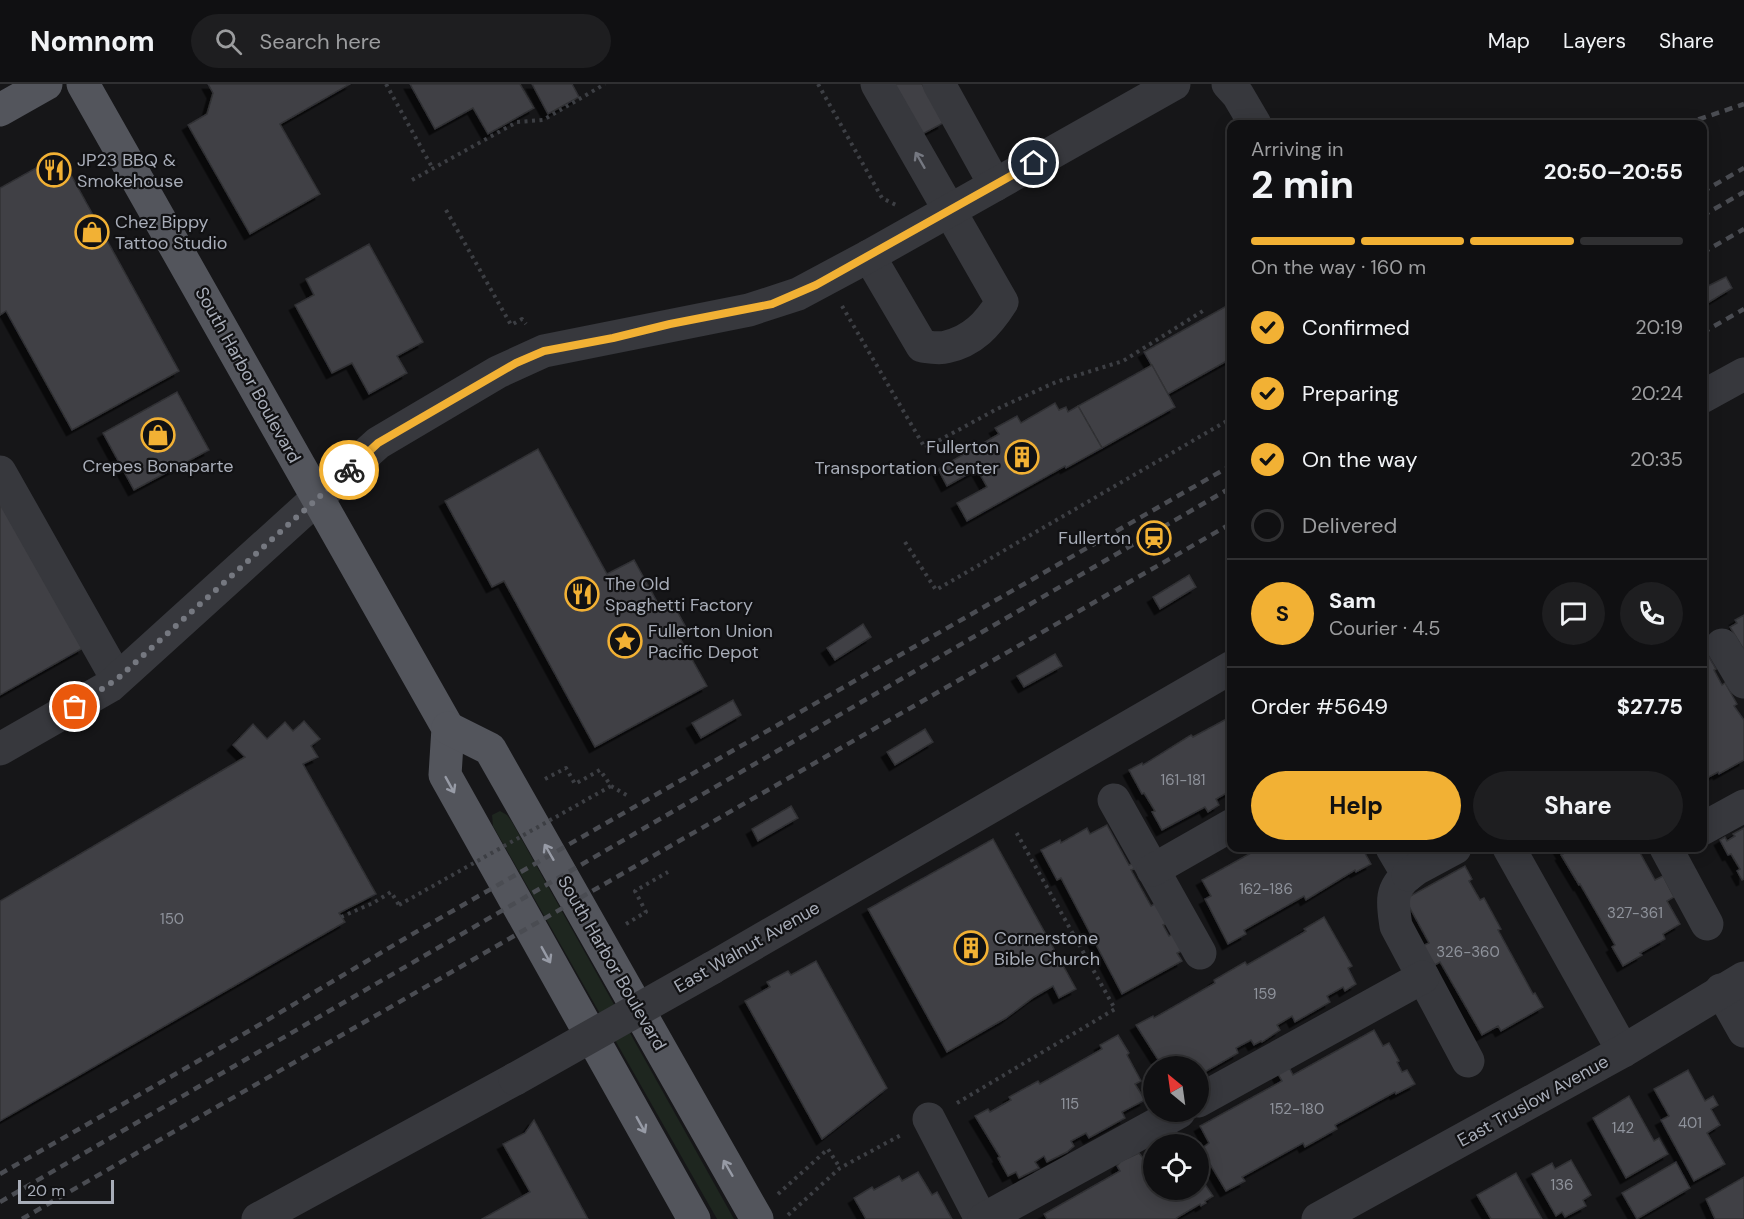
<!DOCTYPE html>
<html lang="en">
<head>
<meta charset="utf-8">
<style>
  body { margin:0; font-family:"DM Sans",sans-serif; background:#1e1e20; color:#f1f3f6; height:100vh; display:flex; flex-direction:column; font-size:22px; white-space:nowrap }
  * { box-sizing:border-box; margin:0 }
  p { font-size:20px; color:#9c9d9f }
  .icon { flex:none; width:33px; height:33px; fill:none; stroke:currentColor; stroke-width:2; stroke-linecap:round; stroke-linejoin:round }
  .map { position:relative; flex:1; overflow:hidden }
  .side { position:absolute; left:1227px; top:36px; width:480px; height:732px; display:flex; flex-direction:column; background:#101012; border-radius:12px; box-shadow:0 3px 15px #0003,0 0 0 2px #303032 }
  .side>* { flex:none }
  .needle { width:39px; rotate:331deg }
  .buttons { position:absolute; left:1143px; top:972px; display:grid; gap:12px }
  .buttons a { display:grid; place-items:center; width:66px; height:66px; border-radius:50%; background:#101012; box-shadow:0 3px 15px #0003,0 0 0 2px #303032; font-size:30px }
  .scale { position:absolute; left:18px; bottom:15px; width:96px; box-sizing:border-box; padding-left:6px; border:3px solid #a8adb8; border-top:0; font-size:16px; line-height:21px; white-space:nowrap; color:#a8adb8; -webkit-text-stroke:4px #111113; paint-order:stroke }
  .pin { position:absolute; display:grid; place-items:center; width:51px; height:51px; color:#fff; margin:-26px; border:3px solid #fff; border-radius:50%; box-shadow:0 2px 6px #0007 }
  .courier { position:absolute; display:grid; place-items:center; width:60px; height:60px; margin:-30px; border:4px solid #f2b134; border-radius:50%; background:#fff; color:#222; box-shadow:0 2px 8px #0007 }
  .overview em { font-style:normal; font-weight:700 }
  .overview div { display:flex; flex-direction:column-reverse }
  .overview { display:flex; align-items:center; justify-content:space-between; height:102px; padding:0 24px }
  h1 { font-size:39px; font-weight:700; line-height:45px }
  .bar { display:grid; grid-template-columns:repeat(4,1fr); gap:9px 6px; align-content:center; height:72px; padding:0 24px }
  .bar i { height:8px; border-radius:4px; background:#303032 }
  .bar .on { background:#f2b134 }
  .bar p { grid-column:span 4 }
  .line { display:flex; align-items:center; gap:15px; padding:0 24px; border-top:2px solid #303032 }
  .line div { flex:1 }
  .round { display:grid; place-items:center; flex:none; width:63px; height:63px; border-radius:32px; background:#1e1e20 }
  ol { padding:0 24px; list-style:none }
  li { display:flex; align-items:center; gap:18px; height:66px }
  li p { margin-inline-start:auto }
  li .icon { padding:6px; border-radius:50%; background:#f2b134; color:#111; stroke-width:4 }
  li:last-child { color:#9c9d9f }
  li i { width:33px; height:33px; border:3px solid #303032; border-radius:50% }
  .action { display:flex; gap:12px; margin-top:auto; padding:12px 24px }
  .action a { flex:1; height:69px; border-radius:36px; background:#f2b134; color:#111; font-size:24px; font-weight:700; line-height:69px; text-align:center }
  .action a+a { background:#1e1e20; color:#f1f3f6 }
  header { display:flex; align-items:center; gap:36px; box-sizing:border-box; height:84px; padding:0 30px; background:#101012; border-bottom:2px solid #303032 }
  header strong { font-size:28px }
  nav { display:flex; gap:33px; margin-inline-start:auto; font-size:21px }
  .search { width:420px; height:54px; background:#1e1e20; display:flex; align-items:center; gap:15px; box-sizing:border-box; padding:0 21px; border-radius:33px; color:#9c9d9f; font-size:22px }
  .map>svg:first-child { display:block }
  .green { fill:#1e261f }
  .building { fill:#404145; stroke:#303034; stroke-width:1.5; filter:url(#shadow) }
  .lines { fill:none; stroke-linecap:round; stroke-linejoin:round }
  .path { stroke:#3d3f44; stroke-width:4; stroke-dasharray:3 4.5; stroke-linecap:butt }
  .minor { stroke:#37383d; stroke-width:33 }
  .major { stroke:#53555c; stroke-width:33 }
  .rail { stroke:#4a4c52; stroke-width:4.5; stroke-dasharray:8 6; stroke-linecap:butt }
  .path-bridge { stroke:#3d3f44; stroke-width:4; stroke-dasharray:3 4.5; stroke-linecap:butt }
  .minor-bridge { stroke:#37383d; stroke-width:33 }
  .oneway { stroke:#757881 }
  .oneway2 { stroke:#979ba6 }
  .done { stroke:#757880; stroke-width:6; stroke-dasharray:0 10.8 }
  .route { stroke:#f2b134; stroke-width:8 }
  .labels { text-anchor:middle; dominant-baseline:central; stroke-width:4.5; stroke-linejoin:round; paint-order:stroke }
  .number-label { font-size:15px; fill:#8e929b }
  .poi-label { font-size:18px; fill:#a8adb8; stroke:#111113; text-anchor:start }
  .street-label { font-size:18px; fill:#a8adb8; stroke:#111113 }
</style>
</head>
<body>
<header>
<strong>Nomnom</strong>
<div class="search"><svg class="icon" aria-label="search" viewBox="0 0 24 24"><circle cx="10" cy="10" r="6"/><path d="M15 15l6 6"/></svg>Search here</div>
<nav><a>Map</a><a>Layers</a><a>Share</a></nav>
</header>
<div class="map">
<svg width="1744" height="1135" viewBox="0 0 1744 1135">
  <defs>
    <filter id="shadow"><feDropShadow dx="-5.5" dy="5.5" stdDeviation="0" flood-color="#0009"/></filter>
  </defs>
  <rect width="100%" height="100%" fill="#161618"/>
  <polygon class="green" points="500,727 507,731 512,738 734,1135 717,1135 493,742 492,731"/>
  <g class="building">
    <polygon points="208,0 350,0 280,40 320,110 250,150 188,41 207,30 213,9"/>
    <polygon points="410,0 520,0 534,24 488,50 473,24 435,45"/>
    <polygon points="532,0 572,0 579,13 548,30"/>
    <polygon points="886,0 922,0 943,39 915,54"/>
    <polygon points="52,75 65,80 179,287 72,346 6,227 0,231 0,104"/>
    <polygon points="369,160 423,258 397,272 407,289 369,310 352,279 332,289 295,221 314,211 306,195"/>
    <polygon points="1726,193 1732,204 1706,220 1702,215 1702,205"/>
    <polygon points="1232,219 1232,274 1168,310 1144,268"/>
    <polygon points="1152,281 1175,323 1102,364 1078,322"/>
    <polygon points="177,308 209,366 134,406 103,349"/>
    <polygon points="1055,319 1059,326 1066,323 1068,328 1078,322 1102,364 1066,384 1065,382 967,437 957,419 987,403 977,385 947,402 938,385 999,350 995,344 1017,332 1021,339"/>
    <polygon points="538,365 607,490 634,476 660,523 671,516 689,549 680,554 707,602 595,663 504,497 492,503 445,417"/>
    <polygon points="0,416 83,564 0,611"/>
    <polygon points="1189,491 1196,503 1160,525 1153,513"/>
    <polygon points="1744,531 1744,566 1730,543 1737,539 1735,536"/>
    <polygon points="863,540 871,553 835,576 827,564"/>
    <polygon points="1702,561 1716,585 1714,586 1722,601 1725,599 1737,620 1734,622 1744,636 1744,676 1719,690 1718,688 1707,694 1702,686"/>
    <polygon points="1055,570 1062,582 1024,603 1017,592"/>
    <polygon points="733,616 741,631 701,654 692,639"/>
    <polygon points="1232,632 1232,706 1216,715 1219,721 1208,728 1205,723 1162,746 1152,728 1155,727 1144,709 1142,710 1129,686 1142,679 1143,681 1191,651 1193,653"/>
    <polygon points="304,637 320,655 311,662 318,673 303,680 376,810 339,829 345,838 0,1037 0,817 245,673 233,661 253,640 267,655 285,638 293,647"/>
    <polygon points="925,645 933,658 895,681 887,668"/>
    <polygon points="791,722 798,734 758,757 752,745"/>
    <polygon points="1107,741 1129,781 1134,779 1137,784 1131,786 1151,822 1158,818 1168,839 1163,841 1169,852 1174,849 1184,866 1177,869 1182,877 1122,910 1061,794 1057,796 1041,766 1060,756 1061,759 1087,744 1090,750"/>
    <polygon points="1744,744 1744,795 1742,796 1737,787 1740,785 1731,770 1728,771 1720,756 1725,753 1727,757 1735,752 1733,750"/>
    <polygon points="993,755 1076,905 1059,914 1053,902 1034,913 1006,934 947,968 868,825"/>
    <polygon points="1260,764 1362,764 1371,780 1356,788 1355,786 1306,816 1304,812 1244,846 1246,850 1228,860 1205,815 1211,812 1202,796"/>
    <polygon points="1559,764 1643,764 1639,767 1655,796 1663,792 1674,813 1667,817 1680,840 1663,850 1665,855 1640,869 1642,871 1623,882 1612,863 1615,861 1580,800 1579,801 1561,771 1563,770"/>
    <polygon points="1465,782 1472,795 1469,797 1480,816 1484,814 1501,845 1498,846 1533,910 1535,909 1543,923 1501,947 1498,942 1482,951 1440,878 1435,881 1422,862 1429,859 1405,815"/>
    <polygon points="1324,833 1352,882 1348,884 1356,900 1345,907 1343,903 1327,912 1330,918 1295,938 1292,932 1277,941 1280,946 1262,958 1261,957 1254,961 1251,956 1236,964 1238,969 1203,989 1198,982 1162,982 1136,941 1153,932 1154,934 1215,899 1214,896 1245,878 1247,881 1306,847 1304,845"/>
    <polygon points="816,877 887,1004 822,1055 745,917 770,903 767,898 788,887 791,891"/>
    <polygon points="1374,946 1383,962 1389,959 1399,977 1397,978 1402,988 1407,986 1415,1000 1396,1010 1395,1008 1335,1041 1337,1045 1305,1063 1303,1059 1242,1093 1245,1097 1226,1107 1201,1065 1209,1059 1200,1042 1282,997 1278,990 1289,983 1293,991"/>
    <polygon points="1118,951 1129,969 1127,971 1141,997 1135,1000 1145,1016 1122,1028 1125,1034 1089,1054 1086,1049 1071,1057 1074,1062 1067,1068 1047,1078 1044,1072 1035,1078 1039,1084 1019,1094 1016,1088 1008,1092 998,1074 1000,1073 975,1032 988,1025 990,1028 1011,1016 1009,1013 1038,997 1040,1000 1102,965 1100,961"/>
    <polygon points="1688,986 1705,1017 1713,1012 1718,1021 1711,1025 1720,1041 1707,1049 1725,1080 1694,1097 1661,1036 1669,1032 1654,1005"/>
    <polygon points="1629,1012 1654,1057 1659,1054 1668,1070 1626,1094 1593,1034"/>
    <polygon points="534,1036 588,1135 482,1135 530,1108 503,1060 525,1049"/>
    <polygon points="1180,1053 1184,1060 1167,1060"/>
    <polygon points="1154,1068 1154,1106 1198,1106 1198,1090 1213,1112 1205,1117 1206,1119 1201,1122 1200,1120 1175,1135 1047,1135 1044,1130 1120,1087 1117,1082 1121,1077 1139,1069 1143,1074"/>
    <polygon points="1571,1076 1591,1111 1583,1116 1586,1122 1565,1133 1562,1128 1556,1132 1532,1090 1552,1079 1555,1085"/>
    <polygon points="1676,1078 1690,1104 1637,1135 1622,1109"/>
    <polygon points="918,1088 932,1111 937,1108 952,1135 866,1135 854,1114 872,1103 874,1106 899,1092 902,1097"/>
    <polygon points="1516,1089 1542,1135 1491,1135 1477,1111"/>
    <polygon points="1744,1093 1744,1135 1715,1135 1706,1115"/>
  </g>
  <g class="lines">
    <g class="path">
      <polyline points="386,0 433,85"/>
      <polyline points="818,0 882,114 896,121"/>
      <polyline points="412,96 517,38 543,36 605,0"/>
      <polyline points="446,126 511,241 522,235 526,240"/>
      <polyline points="842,222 925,364 997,325 1056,298 1123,277 1206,225"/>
      <polyline points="905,458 936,506 1232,334"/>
      <polyline points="545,695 566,684 575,700 600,686 611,702 628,712"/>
      <polyline points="341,833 373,819 391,808 399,821"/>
      <polyline points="626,840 646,828 635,807 668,788"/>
      <polyline points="957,1019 1115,925 1015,746"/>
      <polyline points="778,1110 828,1065 840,1084"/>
      <polyline points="788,1131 840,1084 901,1051"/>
    </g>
    <g class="minor">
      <polyline points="939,0 995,101"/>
      <polyline points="1228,0 1238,11 1255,40"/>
      <path d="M869,172L922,262C929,263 939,265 946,263C973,257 988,240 1002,218L877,0"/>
      <polyline points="1702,313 1744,290"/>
      <polyline points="0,388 117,595"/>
      <polyline points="1722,561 1744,598"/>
      <polyline points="0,665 110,602 378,359 498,288 544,267 749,226 798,210 869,172 1174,0"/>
      <polyline points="1114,716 1200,869"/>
      <polyline points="1702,745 1744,722"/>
      <path d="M1392,764L1408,791C1389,806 1393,821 1396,842L1468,977"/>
      <polyline points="1509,764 1623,967"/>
      <polyline points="1666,764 1707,840"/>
      <polyline points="1153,786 1232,741"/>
      <polyline points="1408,791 1416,785 1455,764"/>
      <polyline points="712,884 1232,583"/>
      <polyline points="1721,906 1744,947"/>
      <polyline points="1198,1017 1423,893"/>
      <polyline points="929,1035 981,1135"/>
      <polyline points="258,1135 515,995"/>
      <polyline points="984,1135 1179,1028"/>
      <polyline points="1318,1135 1623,967 1744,894"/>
    </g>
    <g class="major">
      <polyline points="83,0 448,644 445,691 694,1135"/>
      <polyline points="0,26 46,0"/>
      <polyline points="448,644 490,665 757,1135"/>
    </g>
    <g class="rail">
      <polyline points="1685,40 1744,20"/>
      <polyline points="1702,108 1744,84"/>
      <polyline points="1702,132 1744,108"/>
      <polyline points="1702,169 1744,145"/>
      <polyline points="1702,249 1744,225"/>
      <polyline points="0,1090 193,980 421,845 1232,381"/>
      <polyline points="0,1118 1232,403"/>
      <polyline points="22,1135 1232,439"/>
    </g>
    <polyline class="path-bridge" points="399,821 611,702"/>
    <polyline class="minor-bridge" points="515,995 712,884"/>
  </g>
  <defs><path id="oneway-shaft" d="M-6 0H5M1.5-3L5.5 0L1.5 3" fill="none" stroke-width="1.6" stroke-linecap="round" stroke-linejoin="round" transform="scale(1.5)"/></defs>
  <use class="oneway" href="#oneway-shaft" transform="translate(920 76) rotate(-120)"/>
  <g class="oneway2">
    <use href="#oneway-shaft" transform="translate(450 701) rotate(61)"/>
    <use href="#oneway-shaft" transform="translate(549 768) rotate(-120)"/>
    <use href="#oneway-shaft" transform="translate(546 871) rotate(61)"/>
    <use href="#oneway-shaft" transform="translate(641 1041) rotate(61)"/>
    <use href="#oneway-shaft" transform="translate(728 1084) rotate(-120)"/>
  </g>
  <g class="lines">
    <polyline class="done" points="75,623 117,595 349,386"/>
    <polyline class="route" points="349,386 378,359 516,279 544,267 613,254 670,240 772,220 816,201 1034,79"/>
  </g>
  <defs>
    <symbol id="restaurant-ring" viewBox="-11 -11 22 22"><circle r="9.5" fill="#111113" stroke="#f2b134" stroke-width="1.5"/><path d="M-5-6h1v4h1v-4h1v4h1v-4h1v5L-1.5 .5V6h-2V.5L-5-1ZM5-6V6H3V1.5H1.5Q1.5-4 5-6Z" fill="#f2b134"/></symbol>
    <symbol id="shop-ring" viewBox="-11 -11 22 22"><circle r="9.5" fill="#111113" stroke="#f2b134" stroke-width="1.5"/><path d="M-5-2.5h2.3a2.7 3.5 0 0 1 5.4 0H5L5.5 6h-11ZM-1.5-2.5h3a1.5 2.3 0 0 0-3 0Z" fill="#f2b134"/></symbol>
    <symbol id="building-ring" viewBox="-11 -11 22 22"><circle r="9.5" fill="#111113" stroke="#f2b134" stroke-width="1.5"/><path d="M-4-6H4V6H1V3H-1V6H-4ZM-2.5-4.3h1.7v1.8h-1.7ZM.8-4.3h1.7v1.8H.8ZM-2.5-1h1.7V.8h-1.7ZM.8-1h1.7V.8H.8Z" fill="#f2b134"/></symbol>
    <symbol id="station-ring" viewBox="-11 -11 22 22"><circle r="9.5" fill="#111113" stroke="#f2b134" stroke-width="1.5"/><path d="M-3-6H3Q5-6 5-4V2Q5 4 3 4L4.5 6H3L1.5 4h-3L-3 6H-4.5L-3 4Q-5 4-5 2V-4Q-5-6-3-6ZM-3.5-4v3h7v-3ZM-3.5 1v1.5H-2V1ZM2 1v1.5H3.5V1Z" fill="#f2b134"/></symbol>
    <symbol id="sight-ring" viewBox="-11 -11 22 22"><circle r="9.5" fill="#111113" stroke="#f2b134" stroke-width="1.5"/><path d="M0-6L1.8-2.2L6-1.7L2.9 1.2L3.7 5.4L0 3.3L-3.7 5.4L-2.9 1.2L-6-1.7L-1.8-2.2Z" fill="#f2b134"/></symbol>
  </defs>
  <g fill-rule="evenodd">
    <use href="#restaurant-ring" x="35" y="67" width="38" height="38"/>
    <use href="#shop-ring" x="73" y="129" width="38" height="38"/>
    <use href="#shop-ring" x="139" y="332" width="38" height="38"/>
    <use href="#building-ring" x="1003" y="354" width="38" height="38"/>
    <use href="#station-ring" x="1135" y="435" width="38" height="38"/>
    <use href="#restaurant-ring" x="563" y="491" width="38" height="38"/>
    <use href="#sight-ring" x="606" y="538" width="38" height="38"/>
    <use href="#building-ring" x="952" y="845" width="38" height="38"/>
  </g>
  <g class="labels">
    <g class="number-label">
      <text x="1183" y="696">161-181</text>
      <text x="1266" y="805">162-186</text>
      <text x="1635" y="829">327-361</text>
      <text x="172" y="835">150</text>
      <text x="1468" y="868">326-360</text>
      <text x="1265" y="910">159</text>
      <text x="1070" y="1020">115</text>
      <text x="1297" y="1025">152-180</text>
      <text x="1690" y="1039">401</text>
      <text x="1623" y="1044">142</text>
      <text x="1562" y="1101">136</text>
    </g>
    <g class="poi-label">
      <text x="77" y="76">JP23 BBQ &amp;<tspan x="77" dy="21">Smokehouse</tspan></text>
      <text x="115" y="138">Chez Bippy<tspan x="115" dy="21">Tattoo Studio</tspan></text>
      <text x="999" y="363" text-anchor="end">Fullerton<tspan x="999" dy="21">Transportation Center</tspan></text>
      <text x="158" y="382" text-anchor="middle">Crepes Bonaparte</text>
      <text x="1131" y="454" text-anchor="end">Fullerton</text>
      <text x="605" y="500">The Old<tspan x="605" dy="21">Spaghetti Factory</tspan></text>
      <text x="648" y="547">Fullerton Union<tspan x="648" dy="21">Pacific Depot</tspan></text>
      <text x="994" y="854">Cornerstone<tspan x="994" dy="21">Bible Church</tspan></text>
    </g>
    <g class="street-label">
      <text transform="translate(248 291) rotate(61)">South Harbor Boulevard</text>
      <text transform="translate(747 863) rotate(-30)">East Walnut Avenue</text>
      <text transform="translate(612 879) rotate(60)">South Harbor Boulevard</text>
      <text transform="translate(1533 1017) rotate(-29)">East Truslow Avenue</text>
    </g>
  </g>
</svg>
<div class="buttons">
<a><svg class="needle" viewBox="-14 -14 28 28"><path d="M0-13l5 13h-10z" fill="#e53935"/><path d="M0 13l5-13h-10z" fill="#9c9d9f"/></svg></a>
<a><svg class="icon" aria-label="locate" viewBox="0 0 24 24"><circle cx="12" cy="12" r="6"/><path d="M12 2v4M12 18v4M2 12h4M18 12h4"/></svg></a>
</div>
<div class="scale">20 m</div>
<div class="pin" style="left:75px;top:623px;background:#ea580c"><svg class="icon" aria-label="bag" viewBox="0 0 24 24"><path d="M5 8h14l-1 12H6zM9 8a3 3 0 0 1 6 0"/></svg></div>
<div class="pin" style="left:1034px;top:79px;background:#1f2937"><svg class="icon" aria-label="home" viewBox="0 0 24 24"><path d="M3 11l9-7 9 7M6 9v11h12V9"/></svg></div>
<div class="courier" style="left:349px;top:386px"><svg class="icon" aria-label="bike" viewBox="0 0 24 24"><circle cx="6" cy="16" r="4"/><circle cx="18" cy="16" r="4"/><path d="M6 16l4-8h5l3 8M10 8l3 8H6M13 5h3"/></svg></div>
<section class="side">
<div class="overview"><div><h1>2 min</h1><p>Arriving in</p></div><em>20:50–20:55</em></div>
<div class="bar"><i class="on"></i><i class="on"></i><i class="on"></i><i></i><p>On the way · 160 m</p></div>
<ol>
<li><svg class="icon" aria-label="check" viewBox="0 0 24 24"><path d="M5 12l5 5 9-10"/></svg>Confirmed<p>20:19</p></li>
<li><svg class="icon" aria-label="check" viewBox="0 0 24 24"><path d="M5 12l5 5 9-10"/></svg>Preparing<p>20:24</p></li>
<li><svg class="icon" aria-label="check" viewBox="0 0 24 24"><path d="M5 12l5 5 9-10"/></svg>On the way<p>20:35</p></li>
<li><i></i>Delivered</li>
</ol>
<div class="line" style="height:108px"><b class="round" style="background:#f2b134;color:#111">S</b><div><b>Sam</b><p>Courier · 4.5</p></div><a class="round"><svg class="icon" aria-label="chat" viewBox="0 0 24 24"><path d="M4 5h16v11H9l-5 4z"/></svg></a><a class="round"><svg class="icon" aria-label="phone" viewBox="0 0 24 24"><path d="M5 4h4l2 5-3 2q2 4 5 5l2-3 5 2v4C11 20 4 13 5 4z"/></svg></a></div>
<div class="line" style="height:78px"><div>Order #5649</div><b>$27.75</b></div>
<div class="action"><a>Help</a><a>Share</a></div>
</section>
</div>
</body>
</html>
